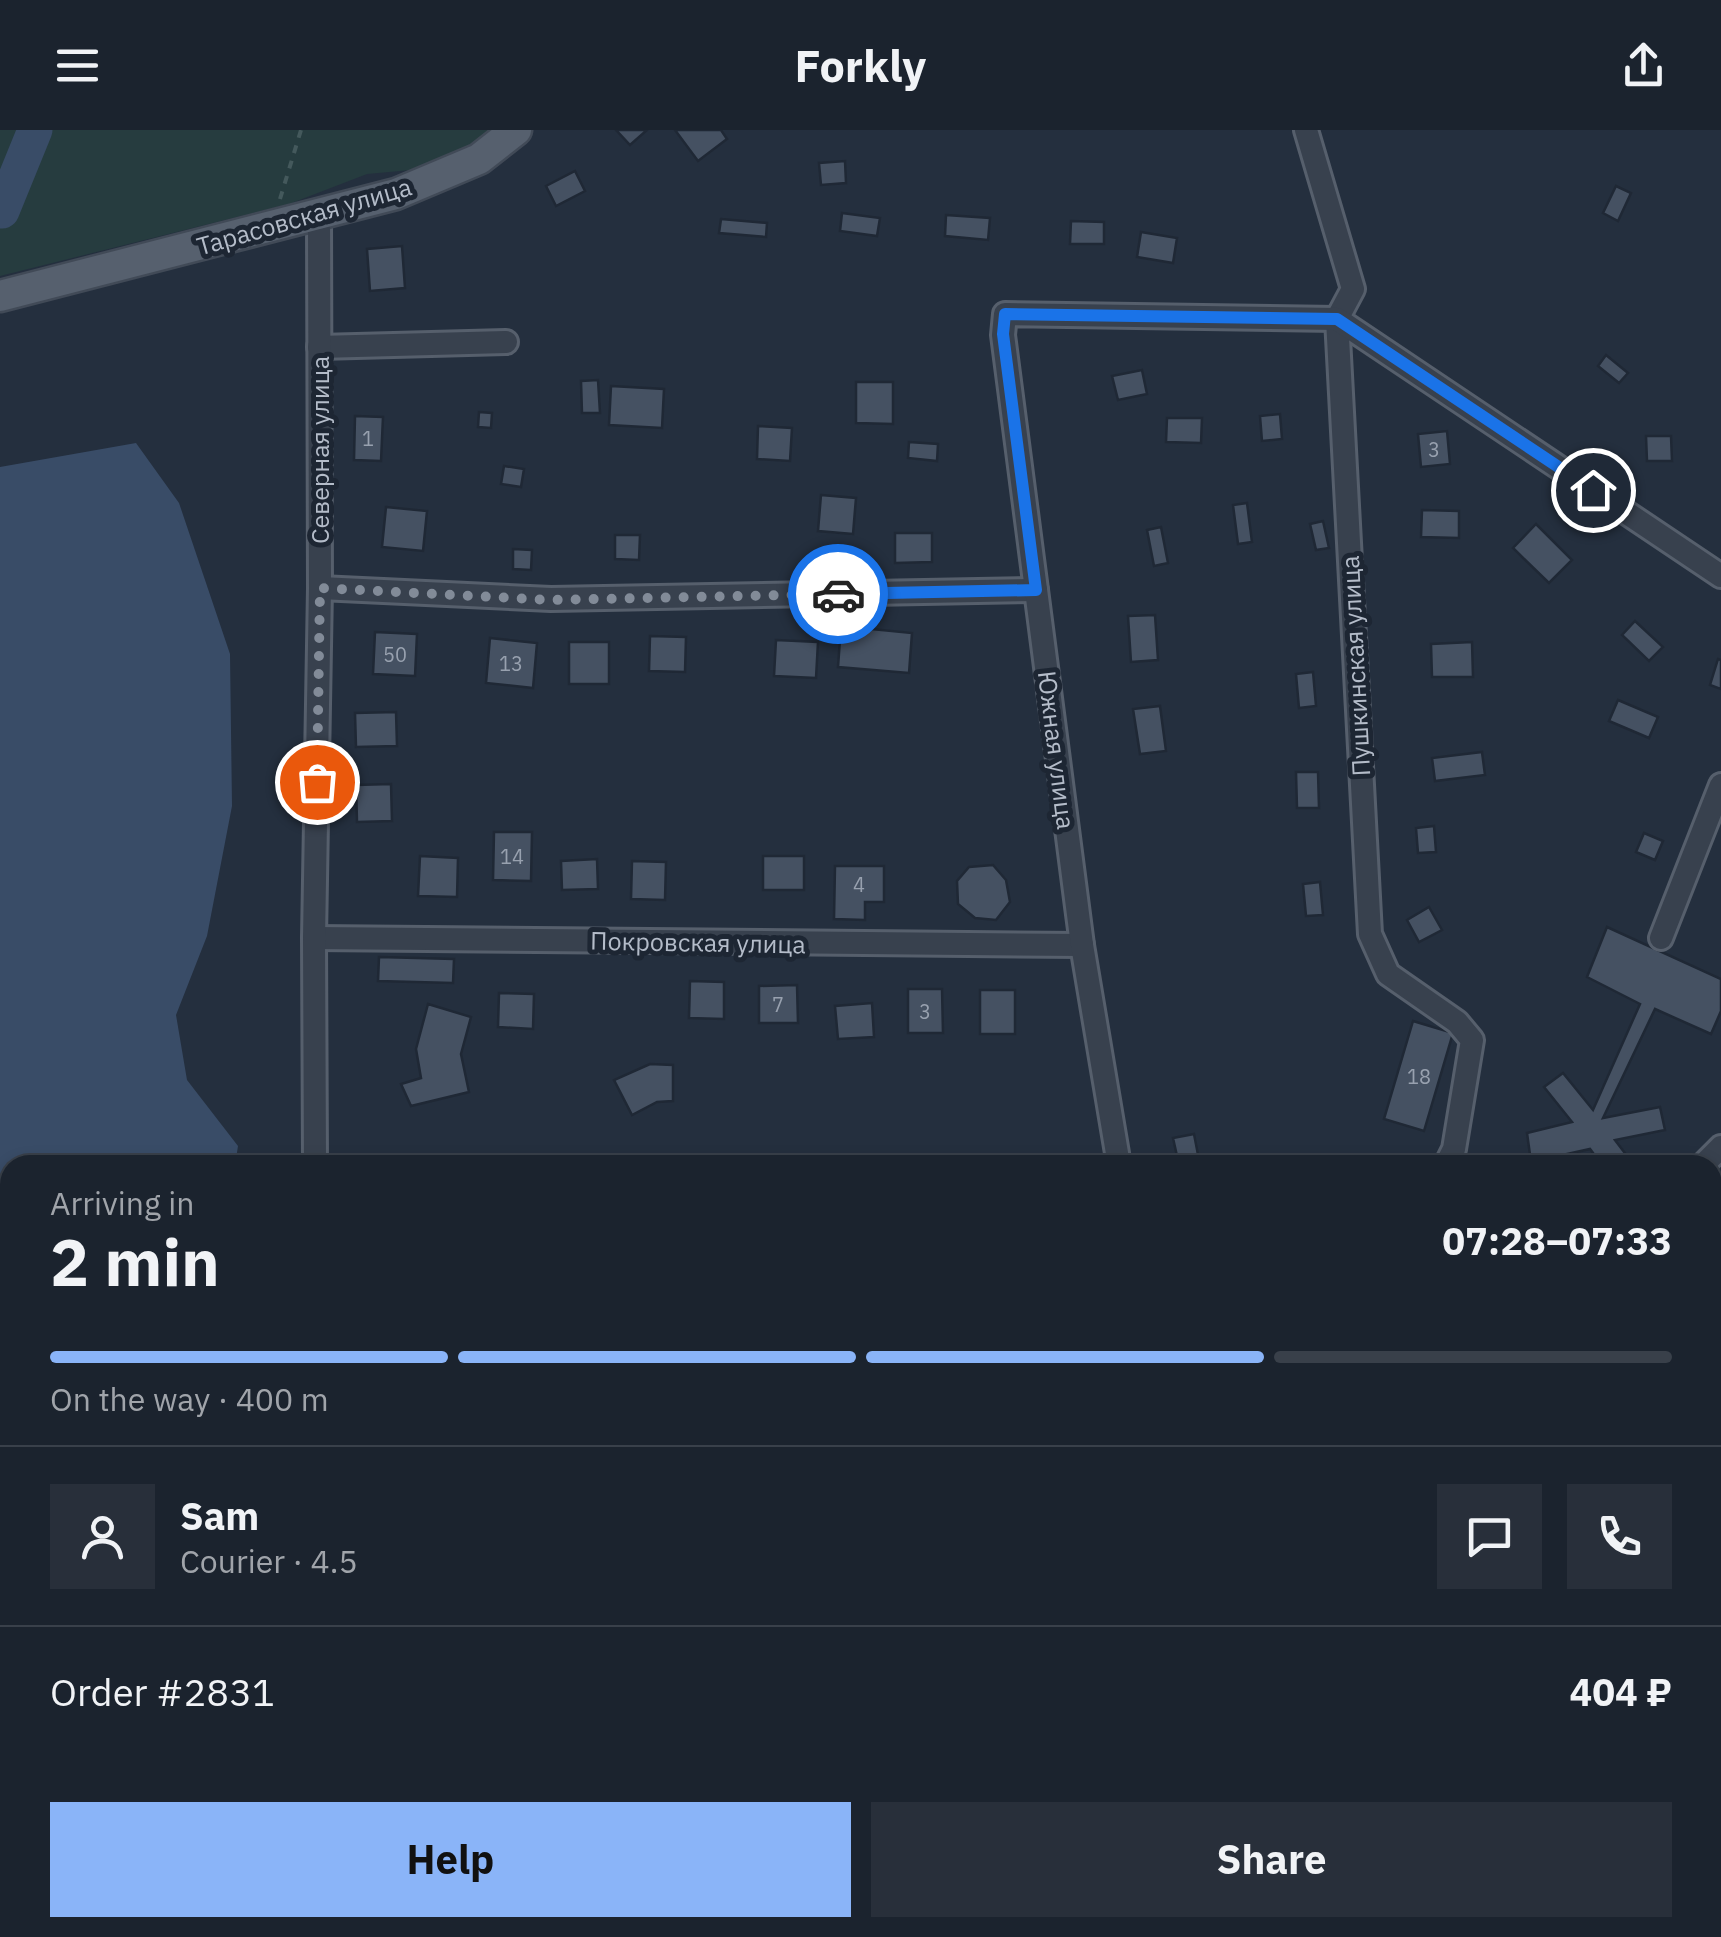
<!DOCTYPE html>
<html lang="en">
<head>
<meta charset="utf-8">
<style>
  body { margin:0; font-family:"IBM Plex Sans",sans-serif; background:#282f3a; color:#f1f3f6; height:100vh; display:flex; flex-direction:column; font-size:38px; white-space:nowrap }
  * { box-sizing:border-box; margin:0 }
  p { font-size:32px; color:#a0a4aa }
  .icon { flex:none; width:55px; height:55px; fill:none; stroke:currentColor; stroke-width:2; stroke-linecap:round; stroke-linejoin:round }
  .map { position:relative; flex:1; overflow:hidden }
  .sheet { position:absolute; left:0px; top:1025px; width:1722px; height:782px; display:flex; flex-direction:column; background:#1b232e; border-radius:30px 30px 0 0; box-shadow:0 5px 15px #0003,0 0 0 2px #39404a }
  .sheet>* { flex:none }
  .pin { position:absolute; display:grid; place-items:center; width:85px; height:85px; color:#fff; margin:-42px; border:5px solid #fff; border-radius:50%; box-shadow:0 2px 10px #0007 }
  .courier { position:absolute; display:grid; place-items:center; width:100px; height:100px; margin:-50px; border:8px solid #1a73e8; border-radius:50%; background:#fff; color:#222; box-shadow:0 2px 12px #0007 }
  .overview em { font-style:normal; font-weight:700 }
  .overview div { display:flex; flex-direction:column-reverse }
  .overview { display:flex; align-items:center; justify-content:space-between; height:170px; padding:0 50px }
  h1 { font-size:65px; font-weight:700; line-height:75px }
  .bar { display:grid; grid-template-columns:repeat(4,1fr); gap:15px 10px; align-content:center; height:120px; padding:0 50px }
  .bar i { height:12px; border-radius:8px; background:#39404a }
  .bar .current { background:#8ab4f8 }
  .bar p { grid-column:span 4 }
  .line { display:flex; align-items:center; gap:25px; padding:0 50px; border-top:2px solid #39404a }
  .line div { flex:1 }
  .round { display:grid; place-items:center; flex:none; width:105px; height:105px; border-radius:0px; background:#282f3a }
  .primary-button { display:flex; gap:20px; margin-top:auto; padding:20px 50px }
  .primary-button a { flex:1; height:115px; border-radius:0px; background:#8ab4f8; color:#111; font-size:40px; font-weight:700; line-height:115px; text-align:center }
  .primary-button a+a { background:#282f3a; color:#f1f3f6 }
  header { display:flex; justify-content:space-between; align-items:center; height:130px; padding:0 50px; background:#1b232e; font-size:45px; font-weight:700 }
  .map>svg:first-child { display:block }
  .green { fill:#263c3f }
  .water { fill:#394c67 }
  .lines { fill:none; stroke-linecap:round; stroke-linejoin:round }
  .river { stroke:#394c67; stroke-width:35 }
  .building { fill:#455162; stroke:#1f2835; stroke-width:2.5 }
  .minor-casing { stroke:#565f6c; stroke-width:28 }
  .major-casing { stroke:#414a57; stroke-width:35 }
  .path { stroke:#44595c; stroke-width:4; stroke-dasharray:8 8; stroke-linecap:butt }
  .minor { stroke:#38414e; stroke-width:22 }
  .major { stroke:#56606e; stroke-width:30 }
  .done { stroke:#828b98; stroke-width:10; stroke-dasharray:0 18 }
  .route { stroke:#1a73e8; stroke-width:12 }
  .labels { text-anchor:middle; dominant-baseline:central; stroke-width:10; stroke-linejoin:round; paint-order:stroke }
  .number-label { font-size:20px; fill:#98a1af }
  .street-label { font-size:25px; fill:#b4bcc9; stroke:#1d2633 }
</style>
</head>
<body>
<header><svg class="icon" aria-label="menu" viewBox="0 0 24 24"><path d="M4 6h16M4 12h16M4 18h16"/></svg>Forkly<svg class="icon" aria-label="share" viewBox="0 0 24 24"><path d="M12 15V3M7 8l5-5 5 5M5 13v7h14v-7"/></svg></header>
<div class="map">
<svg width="1721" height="1807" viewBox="0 0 1721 1807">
  <rect width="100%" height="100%" fill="#242f3e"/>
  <g class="green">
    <polygon points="0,0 491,0 474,13 411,40 367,44 289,74 0,146"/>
    <polygon points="1721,1059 1721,1807 1716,1807 1712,1797 1712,1068"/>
    <polygon points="741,1798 957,1798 942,1807 738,1807"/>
  </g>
  <g class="water">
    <polygon points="136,313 179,373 230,524 232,676 207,806 176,885 187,950 238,1016 235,1035 10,1035 10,1153 0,1108 0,337"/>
    <polygon points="185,1798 362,1798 365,1807 191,1807"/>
  </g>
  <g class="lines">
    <polyline class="river" points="2,81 35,0"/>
  </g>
  <g class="building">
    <polygon points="616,0 647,0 630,15"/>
    <polygon points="675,0 721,0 727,9 698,31"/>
    <polygon points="845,31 846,53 821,55 819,33"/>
    <polygon points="575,41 585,61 556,76 546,56"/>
    <polygon points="1616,56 1631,63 1618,91 1603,83"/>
    <polygon points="842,83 880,88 877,106 840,101"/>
    <polygon points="946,85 990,88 988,110 945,106"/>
    <polygon points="721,89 767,93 766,107 719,103"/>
    <polygon points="1071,91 1104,92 1104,114 1070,114"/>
    <polygon points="1141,102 1177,108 1173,133 1137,127"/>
    <polygon points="402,116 405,158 370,161 367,119"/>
    <polygon points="1606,225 1628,243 1619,253 1598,236"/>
    <polygon points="1142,240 1147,264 1118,270 1112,246"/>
    <polygon points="598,250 600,283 582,283 581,251"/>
    <polygon points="856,252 893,252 893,294 856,293"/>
    <polygon points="611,256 664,259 662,298 609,295"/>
    <polygon points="479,282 492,283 491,298 478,297"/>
    <polygon points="1280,284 1282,309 1262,311 1260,286"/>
    <polygon points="355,286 383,287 381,331 354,330"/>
    <polygon points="1167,288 1202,288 1201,313 1166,312"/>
    <polygon points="758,296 792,298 790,331 757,329"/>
    <polygon points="1447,301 1450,334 1421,337 1418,304"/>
    <polygon points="1646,306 1671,306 1672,331 1647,331"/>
    <polygon points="909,312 938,314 937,331 908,328"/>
    <polygon points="504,336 524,339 521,357 501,354"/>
    <polygon points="821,365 856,368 853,404 818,401"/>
    <polygon points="1247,373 1252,412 1238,414 1233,375"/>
    <polygon points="386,377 427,381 423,421 382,417"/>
    <polygon points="1422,380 1459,381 1459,408 1421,407"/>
    <polygon points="1323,391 1329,418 1316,420 1310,394"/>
    <polygon points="1536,394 1572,430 1549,453 1513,418"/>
    <polygon points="1161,397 1168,433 1154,436 1147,400"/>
    <polygon points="895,403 932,403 932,432 895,433"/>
    <polygon points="615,405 640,405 639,430 615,429"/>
    <polygon points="513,419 532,420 531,440 513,439"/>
    <polygon points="1155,485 1158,530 1131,532 1128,486"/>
    <polygon points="1635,491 1663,517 1649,531 1622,505"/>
    <polygon points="841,496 912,503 909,543 838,537"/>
    <polygon points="375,502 417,504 415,546 373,544"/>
    <polygon points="650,506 686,507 685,542 649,541"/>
    <polygon points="490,508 537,513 533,558 486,553"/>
    <polygon points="776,510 818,512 816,548 774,546"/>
    <rect x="569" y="512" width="40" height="42"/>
    <polygon points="1472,512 1473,547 1432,547 1431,514"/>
    <polygon points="1718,529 1721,530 1721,559 1710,555"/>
    <polygon points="1313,542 1316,576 1299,578 1296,544"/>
    <polygon points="1618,570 1658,587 1649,608 1609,591"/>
    <polygon points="1160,576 1166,621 1140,624 1133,579"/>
    <polygon points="396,582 397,616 356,617 355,583"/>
    <polygon points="1482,622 1485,645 1435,651 1432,628"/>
    <polygon points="1296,642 1318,642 1319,678 1297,678"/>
    <polygon points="391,654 392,691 357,692 356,655"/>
    <polygon points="1434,696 1436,722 1418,723 1416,698"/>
    <polygon points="494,702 532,702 531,751 493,750"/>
    <polygon points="1644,703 1663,711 1655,730 1636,722"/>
    <polygon points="420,726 458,728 457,767 418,766"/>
    <rect x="763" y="726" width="41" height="34"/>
    <polygon points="597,729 598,759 562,760 561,731"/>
    <polygon points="632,731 666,732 665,770 631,769"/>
    <polygon points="993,735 1006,750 1010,772 996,790 975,788 958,774 957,751 969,737"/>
    <polygon points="835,736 884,736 884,772 865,772 865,790 834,789"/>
    <polygon points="1320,752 1323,785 1306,786 1303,754"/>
    <polygon points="1429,777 1442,800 1419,812 1407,790"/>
    <polygon points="1607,797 1721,849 1721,881 1711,904 1655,879 1603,988 1660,977 1665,1000 1615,1010 1634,1035 1602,1035 1590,1019 1531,1032 1527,1003 1572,992 1544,957 1563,943 1593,980 1640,874 1587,847"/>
    <polygon points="379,827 454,829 453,853 378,851"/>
    <polygon points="690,851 724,852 724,889 689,888"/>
    <polygon points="797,855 798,893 759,893 759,856"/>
    <polygon points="908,859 942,859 943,903 908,903"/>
    <rect x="980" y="860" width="35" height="44"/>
    <polygon points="499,863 534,864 533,899 498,897"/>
    <polygon points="872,873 874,907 838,909 835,876"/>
    <polygon points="428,874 471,887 461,924 469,962 411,976 401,954 421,948 416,919"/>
    <polygon points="1413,891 1453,903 1424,1001 1384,989"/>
    <polygon points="650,934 673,935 673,971 657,972 632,985 614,950"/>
    <polygon points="1194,1004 1200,1035 1179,1035 1173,1008"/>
  </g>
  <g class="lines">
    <defs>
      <g id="minor">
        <polyline points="1306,0 1353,159 1337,189 1370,804 1388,844 1457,892 1472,910 1454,1019 1446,1035"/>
        <polyline points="319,217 506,212"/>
        <polyline points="320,458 551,469 1036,460"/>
        <polyline points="314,808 1082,815"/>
        <polyline points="1661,808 1721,655"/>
        <polyline points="315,1035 314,808 320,458 319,86"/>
        <polyline points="1119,1035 1082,815 1003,205 1005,184 1337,189 1721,446"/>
        <polyline points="1703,1035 1721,1017"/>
        <polyline points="426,1798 430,1807"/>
        <polyline points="1278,1798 1279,1807"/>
        <polyline points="523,1807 548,1798"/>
      </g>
      <polyline id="major" points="0,166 396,64 479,29 516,0"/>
    </defs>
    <use href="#minor" class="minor-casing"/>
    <use href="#major" class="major-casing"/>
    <g class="path">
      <polyline points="280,69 301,0"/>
      <polyline points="1705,1798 1708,1807"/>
    </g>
    <use href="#minor" class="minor"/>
    <use href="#major" class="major"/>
  </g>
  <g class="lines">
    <polyline class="done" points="317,652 320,458 551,470 838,464"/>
    <polyline class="route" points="838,464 1036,460 1003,204 1005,184 1337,189 1593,360"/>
  </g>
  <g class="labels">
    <g class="number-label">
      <text x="368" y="308">1</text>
      <text x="1434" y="319">3</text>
      <text x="395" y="524">50</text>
      <text x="511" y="533">13</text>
      <text x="512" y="726">14</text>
      <text x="859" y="754">4</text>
      <text x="778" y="874">7</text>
      <text x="925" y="881">3</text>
      <text x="1419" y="946">18</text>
    </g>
    <g class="street-label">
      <text transform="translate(304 86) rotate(-16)">Тарасовская улица</text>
      <text transform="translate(319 320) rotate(-90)">Северная улица</text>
      <text transform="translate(1355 536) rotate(-93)">Пушкинская улица</text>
      <text transform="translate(1057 620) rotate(83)">Южная улица</text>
      <text transform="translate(698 812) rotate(1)">Покровская улица</text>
    </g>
  </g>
</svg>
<div class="pin" style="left:317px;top:652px;background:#ea580c"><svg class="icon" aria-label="bag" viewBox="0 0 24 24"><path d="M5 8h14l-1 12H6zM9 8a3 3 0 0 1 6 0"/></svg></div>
<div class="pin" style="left:1593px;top:360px;background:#1f2937"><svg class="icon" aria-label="home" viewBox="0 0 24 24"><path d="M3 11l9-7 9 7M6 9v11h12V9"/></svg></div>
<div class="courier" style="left:838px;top:464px"><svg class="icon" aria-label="car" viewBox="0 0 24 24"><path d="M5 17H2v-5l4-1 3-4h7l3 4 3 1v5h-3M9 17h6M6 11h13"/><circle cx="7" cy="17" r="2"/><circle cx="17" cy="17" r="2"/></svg></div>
<section class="sheet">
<div class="overview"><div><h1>2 min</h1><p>Arriving in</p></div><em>07:28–07:33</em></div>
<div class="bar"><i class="current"></i><i class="current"></i><i class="current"></i><i></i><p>On the way · 400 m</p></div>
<div class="line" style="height:180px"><a class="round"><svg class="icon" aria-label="person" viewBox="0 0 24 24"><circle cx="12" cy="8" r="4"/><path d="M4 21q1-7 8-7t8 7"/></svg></a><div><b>Sam</b><p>Courier · 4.5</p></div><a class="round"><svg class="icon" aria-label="chat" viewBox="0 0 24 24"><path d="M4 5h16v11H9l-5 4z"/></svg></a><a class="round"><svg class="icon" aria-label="phone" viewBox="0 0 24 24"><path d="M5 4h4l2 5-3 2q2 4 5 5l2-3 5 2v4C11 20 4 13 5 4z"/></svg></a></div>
<div class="line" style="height:130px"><div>Order #2831</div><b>404 ₽</b></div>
<div class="primary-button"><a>Help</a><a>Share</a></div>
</section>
</div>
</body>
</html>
